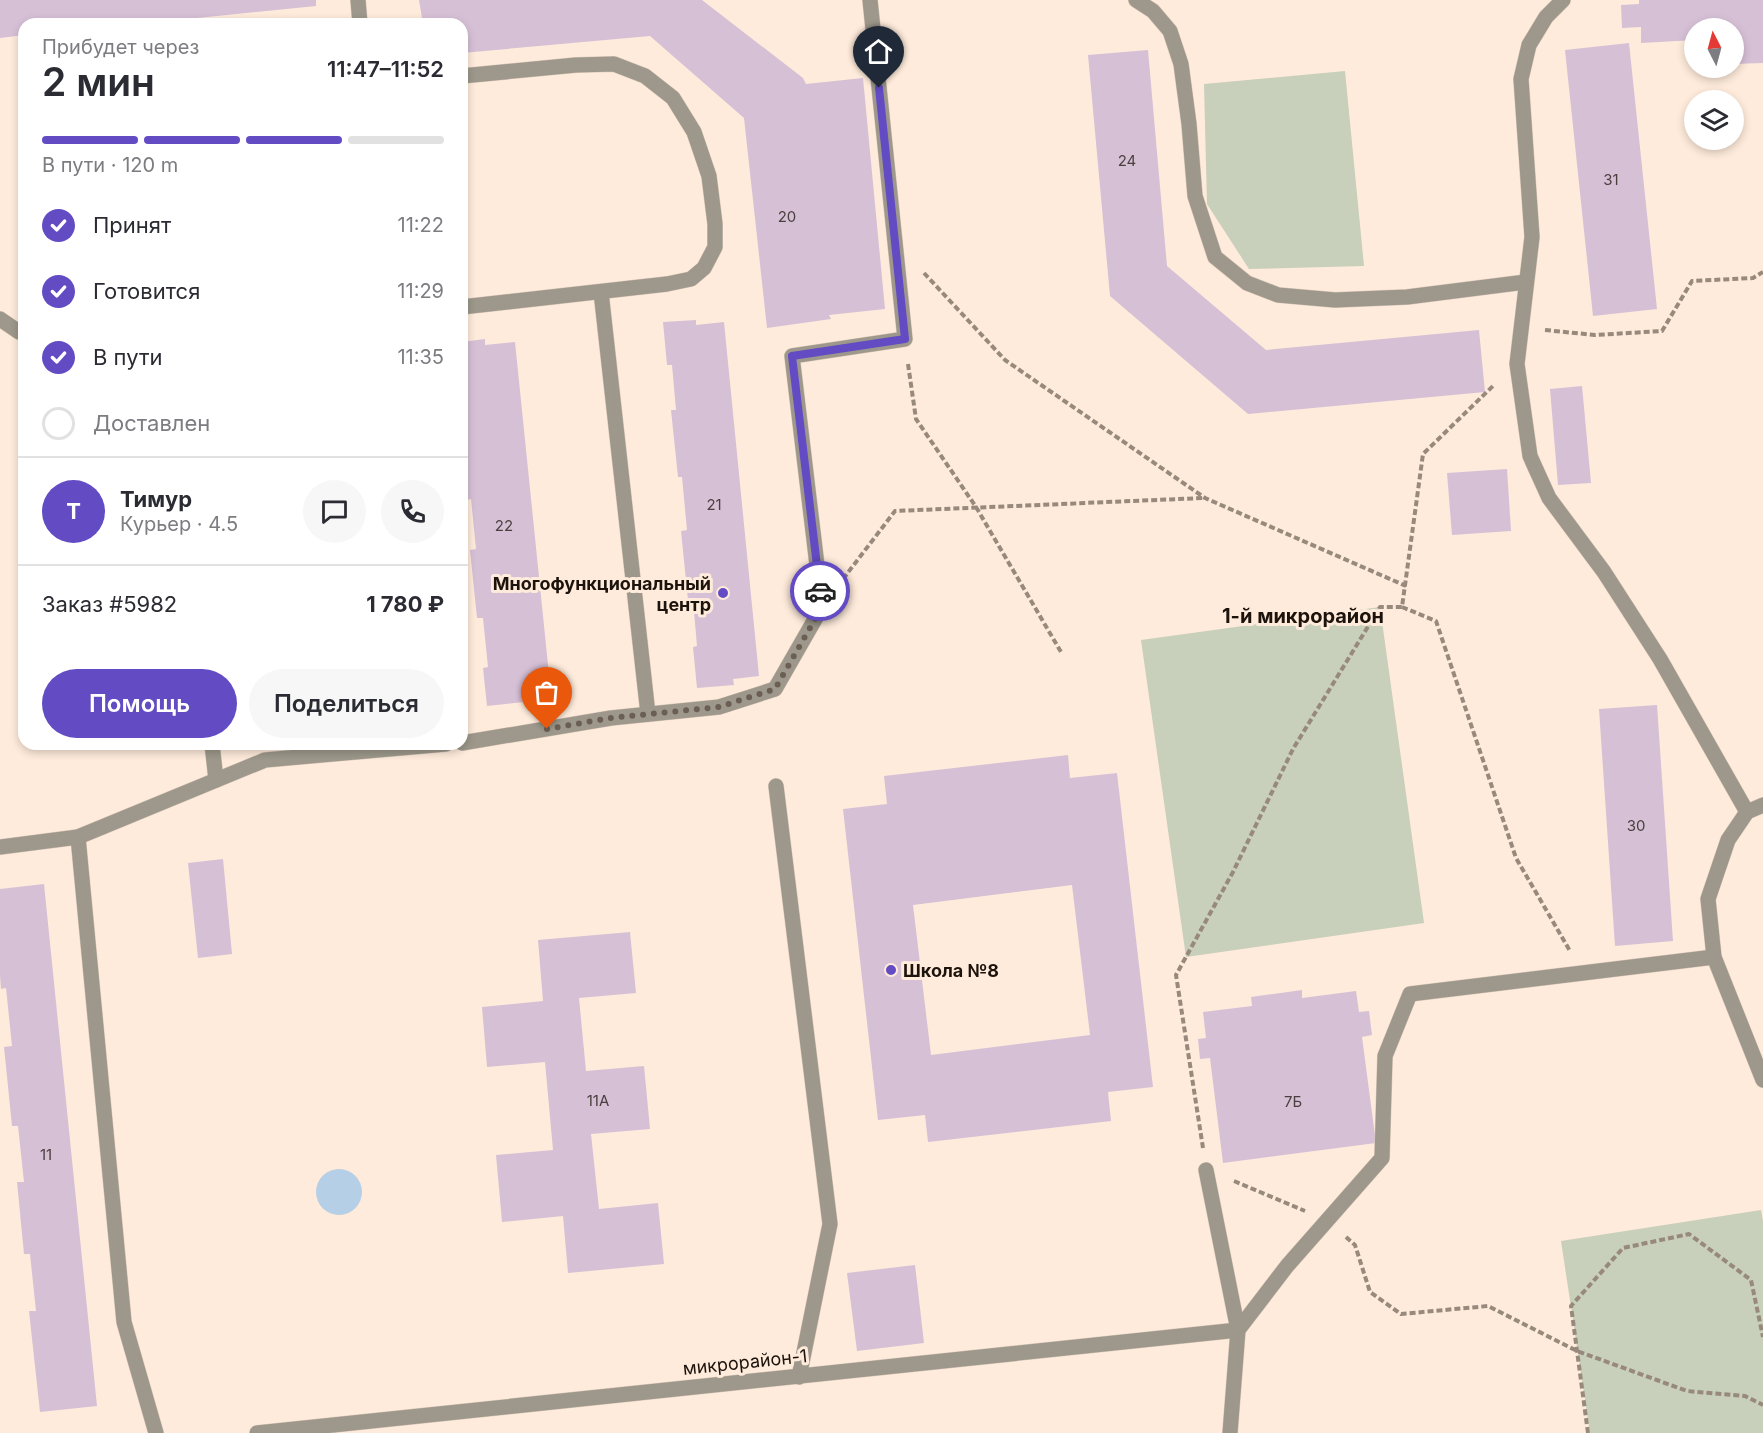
<!DOCTYPE html>
<html lang="ru">
<head>
<meta charset="utf-8">
<style>
  body { margin:0; font-family:Inter,sans-serif; background:#f7f7f7; color:#2b2b33; height:100vh; display:flex; flex-direction:column; font-size:22px; white-space:nowrap }
  * { box-sizing:border-box; margin:0 }
  p { font-size:20px; color:#7c7c81 }
  .icon { flex:none; width:33px; height:33px; fill:none; stroke:currentColor; stroke-width:2; stroke-linecap:round; stroke-linejoin:round }
  .map { position:relative; flex:1; overflow:hidden }
  .details { position:absolute; left:18px; top:18px; width:450px; height:732px; display:flex; flex-direction:column; background:#fff; border-radius:18px; box-shadow:0 3px 9px #0003 }
  .details>* { flex:none }
  .needle { width:39px; rotate:354deg }
  .fabs { position:absolute; left:1684px; top:18px; display:grid; gap:12px }
  .fabs a { display:grid; place-items:center; width:60px; height:60px; border-radius:50%; background:#fff; box-shadow:0 3px 9px #0003; font-size:30px }
  .pin { position:absolute; display:grid; place-items:center; width:51px; height:51px; color:#fff; margin:-62px -26px; border-radius:50% 50% 50% 0; rotate:-45deg; box-shadow:0 0 6px #0007 }
  .pin .icon { rotate:45deg }
  .courier { position:absolute; display:grid; place-items:center; width:60px; height:60px; margin:-30px; border:4px solid #634bc4; border-radius:50%; background:#fff; color:#222; box-shadow:0 2px 8px #0007 }
  .headline em { font-style:normal; font-weight:600 }
  .headline div { display:flex; flex-direction:column-reverse }
  .headline { display:flex; align-items:center; justify-content:space-between; height:102px; padding:0 24px }
  h1 { font-size:39px; font-weight:600; line-height:45px }
  .bar { display:grid; grid-template-columns:repeat(4,1fr); gap:9px 6px; align-content:center; height:72px; padding:0 24px }
  .bar i { height:8px; border-radius:4px; background:#e1e1e2 }
  .bar .active { background:#634bc4 }
  .bar p { grid-column:span 4 }
  .line { display:flex; align-items:center; gap:15px; padding:0 24px; border-top:2px solid #e1e1e2 }
  .line div { flex:1 }
  .round { display:grid; place-items:center; flex:none; width:63px; height:63px; border-radius:32px; background:#f7f7f7 }
  ol { padding:0 24px; list-style:none }
  li { display:flex; align-items:center; gap:18px; height:66px }
  li p { margin-inline-start:auto }
  li .icon { padding:6px; border-radius:50%; background:#634bc4; color:#fff; stroke-width:4 }
  li:last-child { color:#7c7c81 }
  li i { width:33px; height:33px; border:3px solid #e1e1e2; border-radius:50% }
  .primary-button { display:flex; gap:12px; margin-top:auto; padding:12px 24px }
  .primary-button a { flex:1; height:69px; border-radius:36px; background:#634bc4; color:#fff; font-size:24px; font-weight:600; line-height:69px; text-align:center }
  .primary-button a+a { background:#f7f7f7; color:#2b2b33 }
  .map>svg:first-child { display:block }
  .green { fill:#c8cfbb }
  .water { fill:#b5cfe6 }
  .building { fill:#d6c0d6; fill-rule:evenodd }
  .lines { fill:none; stroke-linecap:round; stroke-linejoin:round }
  .lane-casing { stroke:#dac8ba; stroke-width:16 }
  .path { stroke:#98897d; stroke-width:4; stroke-dasharray:6 3; stroke-linecap:butt }
  .lane { stroke:#9d988b; stroke-width:15 }
  .done { stroke:#6b5f54; stroke-width:6; stroke-dasharray:0 10.8 }
  .route { stroke:#634bc4; stroke-width:8 }
  .poi-dot { fill:#634bc4; stroke:#feebdb; stroke-width:2 }
  .labels { text-anchor:middle; dominant-baseline:central; stroke-width:6; stroke-linejoin:round; paint-order:stroke }
  .number-label { font-size:15px; fill:#4a3e3e }
  .poi-label { font-size:18px; font-weight:bold; fill:#1c130c; stroke:#feebdb; text-anchor:end }
  .street-label { font-size:18px; fill:#1c130c; stroke:#feebdb }
  .neighbourhood-label { font-size:20px; font-weight:bold; fill:#1c130c; stroke:#feebdb }
</style>
</head>
<body>
<div class="map">
<svg width="1763" height="1433" viewBox="0 0 1763 1433">
  <rect width="100%" height="100%" fill="#feebdb"/>
  <g class="green">
    <polygon points="1345,71 1364,266 1249,269 1207,204 1204,84"/>
    <polygon points="1380,607 1424,923 1186,957 1141,640"/>
    <polygon points="1761,1210 1763,1221 1763,1433 1590,1433 1561,1241"/>
  </g>
  <circle class="water" cx="339" cy="1192" r="23"/>
  <g class="building">
    <polygon points="0,0 316,0 316,6 138,24 24,24 24,35 0,38"/>
    <polygon points="419,0 702,0 803,78 806,84 863,78 885,309 829,315 831,319 767,328 744,118 650,36 462,53 462,24 423,24"/>
    <polygon points="1639,0 1763,0 1763,63 1734,64 1734,28 1695,28 1695,40 1641,43 1641,27 1622,28 1621,5 1639,4"/>
    <polygon points="1629,43 1657,309 1593,316 1565,50"/>
    <polygon points="1148,50 1167,266 1266,350 1479,330 1485,392 1248,414 1110,296 1088,55"/>
    <polygon points="696,320 696,325 724,322 759,676 733,679 734,685 697,688 693,647 697,646 693,600 688,600 681,531 687,530 682,477 678,477 671,410 676,410 672,365 667,365 663,322"/>
    <polygon points="485,339 485,345 515,342 551,694 522,697 523,702 487,706 483,668 488,667 483,618 477,618 470,550 476,549 471,499 467,500 462,455 462,431 465,430 462,404 462,342"/>
    <polygon points="1582,386 1591,483 1558,485 1550,389"/>
    <polygon points="1507,469 1511,531 1452,535 1447,473"/>
    <polygon points="1657,705 1673,941 1615,946 1599,709"/>
    <path d="M1068,755L1070,778L1117,773L1153,1087L1108,1092L1111,1121L928,1142L925,1115L878,1120L843,809L887,804L884,776ZM1072,885L1090,1035L931,1055L913,905Z"/>
    <polygon points="223,859 232,954 198,958 188,863"/>
    <polygon points="44,884 97,1406 40,1412 29,1311 36,1311 30,1254 24,1254 17,1182 24,1182 18,1126 12,1126 4,1047 12,1046 6,988 1,989 0,975 0,889"/>
    <polygon points="630,932 636,993 579,998 586,1071 644,1066 650,1129 591,1134 599,1209 658,1203 664,1264 568,1273 563,1216 502,1222 496,1155 553,1150 545,1062 487,1067 482,1007 543,1001 538,940"/>
    <polygon points="1302,990 1302,998 1356,991 1359,1012 1369,1011 1372,1035 1362,1037 1376,1143 1223,1163 1210,1058 1200,1059 1198,1039 1206,1038 1203,1012 1252,1006 1251,997"/>
    <polygon points="915,1265 924,1343 857,1351 847,1273"/>
  </g>
  <g class="lines">
    <defs>
      <g id="lane">
        <polyline points="358,0 360,24"/>
        <polyline points="1136,0 1153,11 1170,31 1181,64 1189,124 1195,196 1215,257 1247,283 1278,295 1335,300 1407,297 1526,282"/>
        <polyline points="1563,0 1546,17 1529,45 1521,79 1532,237 1517,364 1530,456 1549,498 1604,572 1660,659 1747,812"/>
        <polyline points="462,76 576,65 614,64 645,76 673,98 694,132 709,176 715,224 715,247 704,268 691,279 667,284 462,307"/>
        <polyline points="601,292 648,714"/>
        <polyline points="0,319 19,332 24,332"/>
        <polyline points="462,743 611,718 719,707 775,689 822,607 792,356 905,339 870,0"/>
        <polyline points="212,744 216,780"/>
        <polyline points="776,786 830,1224 799,1377"/>
        <polyline points="1763,805 1747,812 1728,840 1708,899 1714,957 1763,1080"/>
        <polyline points="78,837 124,1322 156,1433"/>
        <polyline points="0,847 78,837 265,760 446,744"/>
        <polyline points="257,1433 1238,1330 1206,1170"/>
        <polyline points="1230,1433 1238,1330 1287,1266 1382,1158 1385,1056 1410,994 1714,957"/>
      </g>
    </defs>
    <use href="#lane" class="lane-casing"/>
    <g class="path">
      <polyline points="924,273 1005,360 1205,498 1406,586"/>
      <polyline points="1545,330 1595,335 1662,331 1692,281 1753,278 1763,272"/>
      <polyline points="908,364 916,419 976,507 1061,652"/>
      <polyline points="843,579 895,511 1204,498"/>
      <polyline points="1402,607 1436,621 1516,858 1570,951"/>
      <polyline points="1203,1148 1176,975 1233,872 1293,749 1380,607 1402,607 1423,454 1494,385"/>
      <polyline points="1234,1181 1305,1211"/>
      <polyline points="1346,1237 1355,1245 1370,1292 1401,1314 1488,1306 1577,1351 1687,1391 1745,1396 1763,1405"/>
      <polyline points="1588,1433 1571,1306 1623,1248 1689,1234 1751,1280 1763,1337"/>
    </g>
    <use href="#lane" class="lane"/>
  </g>
  <g class="lines">
    <polyline class="done" points="547,729 610,718 719,707 775,689 822,607 820,591"/>
    <polyline class="route" points="820,591 792,356 905,339 879,88"/>
  </g>
  <g class="poi-dot">
    <circle cx="723" cy="593" r="6"/>
    <circle cx="891" cy="970" r="6"/>
  </g>
  <g class="labels">
    <g class="number-label">
      <text x="1127" y="160">24</text>
      <text x="1611" y="179">31</text>
      <text x="787" y="216">20</text>
      <text x="714" y="504">21</text>
      <text x="504" y="525">22</text>
      <text x="1636" y="825">30</text>
      <text x="598" y="1100">11А</text>
      <text x="1293" y="1101">7Б</text>
      <text x="46" y="1154">11</text>
    </g>
    <g class="poi-label">
      <text x="711" y="583">Многофункциональный<tspan x="711" dy="21">центр</tspan></text>
      <text x="903" y="970" text-anchor="start">Школа №8</text>
    </g>
    <g class="street-label">
      <text transform="translate(745 1362) rotate(-6)">микрорайон-1</text>
    </g>
    <g class="neighbourhood-label">
      <text x="1303" y="616">1-й микрорайон</text>
    </g>
  </g>
</svg>
<div class="fabs">
<a><svg class="needle" viewBox="-14 -14 28 28"><path d="M0-13l5 13h-10z" fill="#e53935"/><path d="M0 13l5-13h-10z" fill="#7c7c81"/></svg></a>
<a><svg class="icon" aria-label="layers" viewBox="0 0 24 24"><path d="M12 4l9 5-9 5-9-5zM3 14l9 5 9-5"/></svg></a>
</div>
<div class="pin" style="left:547px;top:729px;background:#ea580c"><svg class="icon" aria-label="bag" viewBox="0 0 24 24"><path d="M5 8h14l-1 12H6zM9 8a3 3 0 0 1 6 0"/></svg></div>
<div class="pin" style="left:879px;top:88px;background:#1f2937"><svg class="icon" aria-label="home" viewBox="0 0 24 24"><path d="M3 11l9-7 9 7M6 9v11h12V9"/></svg></div>
<div class="courier" style="left:820px;top:591px"><svg class="icon" aria-label="car" viewBox="0 0 24 24"><path d="M5 17H2v-5l4-1 3-4h7l3 4 3 1v5h-3M9 17h6M6 11h13"/><circle cx="7" cy="17" r="2"/><circle cx="17" cy="17" r="2"/></svg></div>
<section class="details">
<div class="headline"><div><h1>2 мин</h1><p>Прибудет через</p></div><em>11:47–11:52</em></div>
<div class="bar"><i class="active"></i><i class="active"></i><i class="active"></i><i></i><p>В пути · 120 m</p></div>
<ol>
<li><svg class="icon" aria-label="check" viewBox="0 0 24 24"><path d="M5 12l5 5 9-10"/></svg>Принят<p>11:22</p></li>
<li><svg class="icon" aria-label="check" viewBox="0 0 24 24"><path d="M5 12l5 5 9-10"/></svg>Готовится<p>11:29</p></li>
<li><svg class="icon" aria-label="check" viewBox="0 0 24 24"><path d="M5 12l5 5 9-10"/></svg>В пути<p>11:35</p></li>
<li><i></i>Доставлен</li>
</ol>
<div class="line" style="height:108px"><b class="round" style="background:#634bc4;color:#fff">Т</b><div><b>Тимур</b><p>Курьер · 4.5</p></div><a class="round"><svg class="icon" aria-label="chat" viewBox="0 0 24 24"><path d="M4 5h16v11H9l-5 4z"/></svg></a><a class="round"><svg class="icon" aria-label="phone" viewBox="0 0 24 24"><path d="M5 4h4l2 5-3 2q2 4 5 5l2-3 5 2v4C11 20 4 13 5 4z"/></svg></a></div>
<div class="line" style="height:78px"><div>Заказ #5982</div><b>1 780 ₽</b></div>
<div class="primary-button"><a>Помощь</a><a>Поделиться</a></div>
</section>
</div>
</body>
</html>
